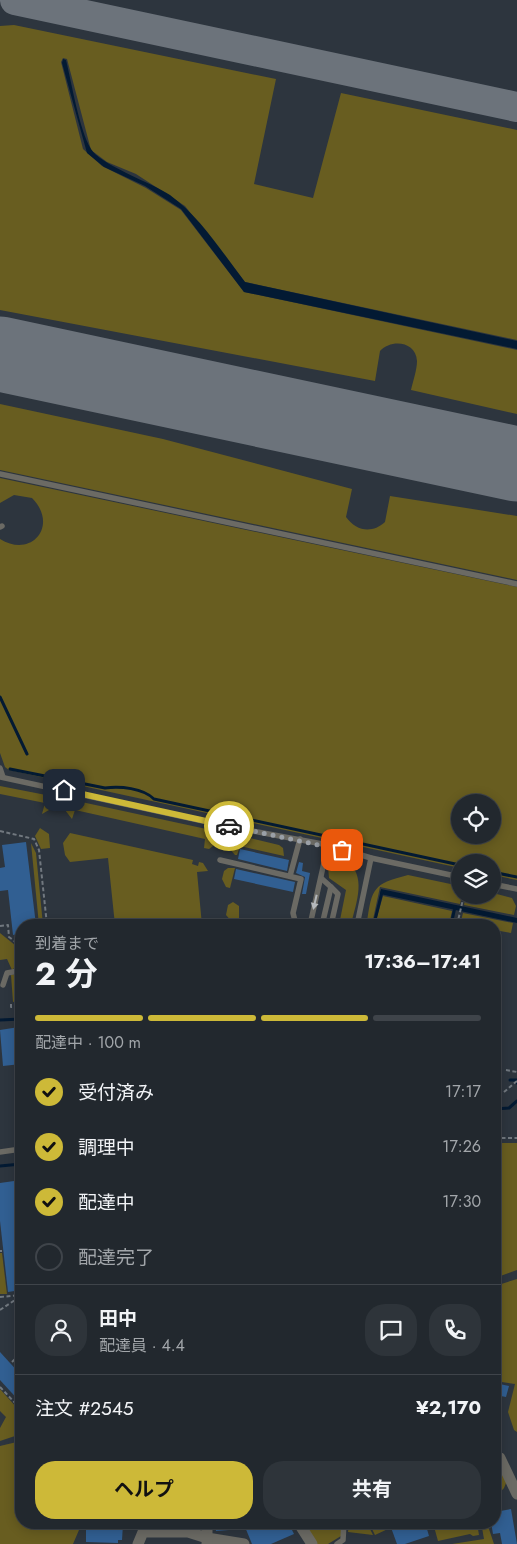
<!DOCTYPE html>
<html lang="ja">
<head>
<meta charset="utf-8">
<style>
  body { margin:0; font-family:Jost,"Noto Sans JP",sans-serif; background:#2e343a; color:#f1f3f6; height:100vh; display:flex; flex-direction:column; font-size:19px; white-space:nowrap }
  * { box-sizing:border-box; margin:0 }
  p { font-size:16px; color:#a2a6aa }
  .icon { flex:none; width:28px; height:28px; fill:none; stroke:currentColor; stroke-width:2; stroke-linecap:round; stroke-linejoin:round }
  .map { position:relative; flex:1; overflow:hidden }
  .drawer { position:absolute; left:15px; top:919px; width:486px; height:610px; display:flex; flex-direction:column; background:#22282e; border-radius:20px; box-shadow:0 2px 12px #0003,0 0 0 1px #3f444a }
  .drawer>* { flex:none }
  .buttons { position:absolute; left:451px; top:794px; display:grid; gap:10px }
  .buttons a { display:grid; place-items:center; width:50px; height:50px; border-radius:50%; background:#22282e; box-shadow:0 2px 12px #0003,0 0 0 1px #3f444a; font-size:25px }
  .pin { position:absolute; display:grid; place-items:center; width:42px; height:42px; color:#fff; margin:-21px; border-radius:10px; box-shadow:0 2px 8px #0006 }
  .courier { position:absolute; display:grid; place-items:center; width:50px; height:50px; margin:-25px; border:4px solid #cdb938; border-radius:50%; background:#fff; color:#222; box-shadow:0 1px 6px #0007 }
  .overview em { font-style:normal; font-weight:700 }
  .overview div { display:flex; flex-direction:column-reverse }
  .overview { display:flex; align-items:center; justify-content:space-between; height:85px; padding:0 20px }
  h1 { font-size:32px; font-weight:700; line-height:38px }
  .bar { display:grid; grid-template-columns:repeat(4,1fr); gap:8px 5px; align-content:center; height:60px; padding:0 20px }
  .bar i { height:6px; border-radius:4px; background:#3f444a }
  .bar .on { background:#cdb938 }
  .bar p { grid-column:span 4 }
  .line { display:flex; align-items:center; gap:12px; padding:0 20px; border-top:1px solid #3f444a }
  .line div { flex:1 }
  .round { display:grid; place-items:center; flex:none; width:52px; height:52px; border-radius:20px; background:#2e343a }
  ol { padding:0 20px; list-style:none }
  li { display:flex; align-items:center; gap:15px; height:55px }
  li p { margin-inline-start:auto }
  li .icon { padding:5px; border-radius:50%; background:#cdb938; color:#111; stroke-width:4 }
  li:last-child { color:#a2a6aa }
  li i { width:28px; height:28px; border:2px solid #3f444a; border-radius:50% }
  .button { display:flex; gap:10px; margin-top:auto; padding:10px 20px }
  .button a { flex:1; height:58px; border-radius:20px; background:#cdb938; color:#111; font-size:20px; font-weight:700; line-height:58px; text-align:center }
  .button a+a { background:#2e343a; color:#f1f3f6 }
  .map>svg:first-child { display:block }
  .green { fill:#685d20; fill-rule:evenodd }
  .water { fill:#031a33 }
  .lines { fill:none; stroke-linecap:round; stroke-linejoin:round }
  .stream { stroke:#031a33; stroke-width:3 }
  .taxiway { stroke:#6c737b; stroke-width:30 }
  .runway { stroke:#6c737b; stroke-width:75 }
  .building { fill:#315f92 }
  .path { stroke:#71787f; stroke-width:2; stroke-dasharray:4 2.5; stroke-linecap:butt }
  .lane { stroke:#6b6a64; stroke-width:5.5 }
  .street { stroke:#6b6a64; stroke-width:11 }
  .oneway { fill:#b5b8bb }
  .done { stroke:#9aa0a7; stroke-width:5; stroke-dasharray:0 9 }
  .route { stroke:#cdb938; stroke-width:6 }
</style>
</head>
<body>
<div class="map">
<svg width="517" height="1544" viewBox="0 0 517 1544">
  <rect width="100%" height="100%" fill="#2d353e"/>
  <g class="green">
    <path d="M14,25L276,79L254,184L313,198L341,93L517,130V340L245,282L185,206L136,174L107,162L91,150L67,59L63,58L61,62L83,149L102,166L146,188L181,210L244,292L517,350V414L411,390C413,381 417,370 417,361C416,341 391,339 380,351L375,381L0,310V26Z"/>
    <path d="M0,404L163,439L352,489L346,517C356,531 372,534 385,522L390,496L517,516V580L0,470Z"/>
    <path d="M0,478L517,587V880L493,875L492,862H460V868L9,770L5,767L0,753V539C32,559 59,525 32,498L14,495L0,503ZM492,802V835H460V802Z"/>
    <polygon points="0,786 46,795 51,802 49,810 42,814 45,803 0,794"/>
    <polygon points="77,801 211,830 217,838 217,843 209,849 204,848 205,839 75,810 72,819 65,810 71,802"/>
    <polygon points="40,828 49,834 50,848 41,849 35,836"/>
    <polygon points="70,833 193,860 192,864 198,866 199,862 203,863 208,871 197,872 202,925 115,925 108,858 70,862 65,855 63,843"/>
    <polygon points="242,836 279,845 283,848 284,856 240,846 237,855 235,855 229,848 232,838"/>
    <polygon points="31,843 36,853 43,925 39,925"/>
    <path d="M334,858L345,859C368,876 356,902 351,925H339L346,890L329,878L328,867Z"/>
    <polygon points="228,868 235,868 230,888 226,887 222,879 224,871"/>
    <path d="M408,875L460,886L462,895L460,904L380,887L372,924L367,922C372,888 373,884 408,875Z"/>
    <polygon points="493,893 512,898 516,906 514,915 464,905 466,895 492,895"/>
    <polygon points="383,896 452,911 449,925 375,924"/>
    <polygon points="233,902 239,906 239,924 233,923 226,915 228,905"/>
    <polygon points="463,913 513,923 511,933 500,931 497,941 495,940 495,925 460,925"/>
    <polygon points="0,933 21,950 21,961 12,970 7,959 0,960"/>
    <polygon points="21,973 21,1004 17,1005 17,1001 13,1002 11,975"/>
    <polygon points="495,1143 517,1143 517,1270 495,1278"/>
    <polygon points="21,1178 21,1217 20,1217 15,1179"/>
    <polygon points="0,1253 2,1253 7,1294 0,1294"/>
    <polygon points="517,1279 517,1432 514,1430 508,1412 515,1384 495,1381 495,1286"/>
    <polygon points="0,1389 17,1408 21,1405 21,1434 0,1441 0,1428 6,1417 0,1411"/>
    <polygon points="21,1441 21,1522 82,1523 73,1544 0,1544 0,1446"/>
    <polygon points="499,1462 508,1478 504,1488 495,1498 495,1464"/>
    <polygon points="481,1522 487,1523 494,1544 452,1544 484,1539"/>
    <polygon points="304,1523 341,1523 341,1536 328,1544 316,1544"/>
    <polygon points="349,1523 367,1523 373,1535 348,1532"/>
    <polygon points="369,1523 388,1523 390,1528 375,1535"/>
    <polygon points="433,1523 441,1523 442,1527 477,1523 479,1535 473,1536 470,1534 438,1541"/>
  </g>
  <g class="water">
    <path d="M63,59L66,60C72,84 79,129 91,149C99,164 152,183 170,195C201,218 222,252 245,282L517,341V349L244,292L181,209L145,186L104,167L87,153L62,63Z"/>
    <polygon points="381,889 517,918 517,923 380,894"/>
  </g>
  <g class="lines">
    <g class="stream">
      <polyline points="0,697 27,754"/>
      <path d="M10,769L105,788C120,786 143,788 154,799L460,865"/>
      <polyline points="492,872 517,877"/>
      <polyline points="374,924 382,892"/>
      <polyline points="451,925 455,907"/>
      <polyline points="0,1020 21,1019"/>
      <polyline points="510,1080 517,1080 517,1083"/>
      <polyline points="495,1109 509,1108 517,1101"/>
      <polyline points="0,1166 21,1164"/>
    </g>
    <polyline class="taxiway" points="15,0 517,107"/>
    <polyline class="runway" points="0,354 517,464"/>
  </g>
  <g class="building">
    <polygon points="26,842 36,925 21,925 21,934 13,935 8,890 0,891 0,868 5,867 2,845"/>
    <polygon points="240,849 289,860 287,871 238,859"/>
    <polygon points="299,862 303,863 302,871 310,873 306,894 302,894 305,877 296,873"/>
    <polygon points="236,869 295,882 293,892 234,879"/>
    <polygon points="19,1027 21,1064 3,1066 0,1030"/>
    <polygon points="14,1181 21,1247 21,1290 8,1292 0,1221 0,1183"/>
    <polygon points="0,1352 21,1375 21,1403 0,1380"/>
    <polygon points="495,1383 509,1386 506,1397 495,1395"/>
    <polygon points="511,1509 517,1544 502,1544 500,1533 493,1534 491,1522 495,1522 495,1512"/>
    <polygon points="86,1522 123,1524 122,1540 118,1540 118,1543 86,1542"/>
    <polygon points="215,1522 241,1522 242,1529 216,1531"/>
    <polygon points="243,1522 288,1522 294,1534 271,1544 252,1544"/>
    <polygon points="389,1522 425,1522 429,1536 405,1544 397,1544"/>
  </g>
  <g class="lines">
    <g class="path">
      <polyline points="0,831 34,839 39,850 47,925"/>
      <polyline points="457,925 464,895"/>
      <polyline points="0,926 8,925 9,937 21,946"/>
      <polyline points="495,942 495,949"/>
      <polyline points="11,1004 11,1007 21,1006"/>
      <polyline points="506,1070 517,1072"/>
      <polyline points="504,1092 517,1081"/>
      <polyline points="495,1138 517,1138"/>
      <polyline points="0,1251 2,1251"/>
      <polyline points="0,1297 21,1295"/>
      <polyline points="0,1310 21,1296"/>
      <polyline points="12,1362 17,1357"/>
      <polyline points="0,1387 18,1406 21,1403"/>
      <polyline points="404,1525 408,1522"/>
    </g>
    <g class="lane">
      <polyline points="0,474 517,584"/>
      <polyline points="0,527 2,526"/>
      <polyline points="0,768 3,777"/>
      <polyline points="0,777 226,826 328,845 371,858 460,877"/>
      <polyline points="220,860 301,879 293,913 296,925"/>
      <polyline points="290,876 300,839"/>
      <polyline points="321,878 331,887 322,925"/>
      <polyline points="492,884 517,889"/>
      <polyline points="310,925 328,845"/>
      <polyline points="331,925 338,894 331,887"/>
      <polyline points="357,925 371,858"/>
      <polyline points="3,985 7,973 18,971 21,968"/>
      <polyline points="0,1152 21,1149"/>
      <polyline points="19,1334 21,1332"/>
      <polyline points="337,1544 343,1540 344,1522"/>
    </g>
    <g class="street">
      <polyline points="495,1458 500,1458 517,1494"/>
      <polyline points="207,1522 207,1538 244,1544"/>
      <polyline points="298,1522 312,1544"/>
      <polyline points="138,1544 143,1532 188,1532 207,1538 207,1544"/>
    </g>
  </g>
  <defs><path id="oneway-solid" d="M-6-.8H1V-3.2L6.5 0L1 3.2V.8H-6Z" transform="scale(1.25)"/></defs>
  <use class="oneway" href="#oneway-solid" transform="translate(315 902) rotate(103)"/>
  <g class="lines">
    <polyline class="done" points="229,826 342,850"/>
    <polyline class="route" points="64,790 229,826"/>
  </g>
</svg>
<div class="buttons">
<a><svg class="icon" aria-label="locate" viewBox="0 0 24 24"><circle cx="12" cy="12" r="6"/><path d="M12 2v4M12 18v4M2 12h4M18 12h4"/></svg></a>
<a><svg class="icon" aria-label="layers" viewBox="0 0 24 24"><path d="M12 4l9 5-9 5-9-5zM3 14l9 5 9-5"/></svg></a>
</div>
<div class="pin" style="left:342px;top:850px;background:#ea580c"><svg class="icon" aria-label="bag" viewBox="0 0 24 24"><path d="M5 8h14l-1 12H6zM9 8a3 3 0 0 1 6 0"/></svg></div>
<div class="pin" style="left:64px;top:790px;background:#1f2937"><svg class="icon" aria-label="home" viewBox="0 0 24 24"><path d="M3 11l9-7 9 7M6 9v11h12V9"/></svg></div>
<div class="courier" style="left:229px;top:826px"><svg class="icon" aria-label="car" viewBox="0 0 24 24"><path d="M5 17H2v-5l4-1 3-4h7l3 4 3 1v5h-3M9 17h6M6 11h13"/><circle cx="7" cy="17" r="2"/><circle cx="17" cy="17" r="2"/></svg></div>
<section class="drawer">
<div class="overview"><div><h1>2 分</h1><p>到着まで</p></div><em>17:36–17:41</em></div>
<div class="bar"><i class="on"></i><i class="on"></i><i class="on"></i><i></i><p>配達中 · 100 m</p></div>
<ol>
<li><svg class="icon" aria-label="check" viewBox="0 0 24 24"><path d="M5 12l5 5 9-10"/></svg>受付済み<p>17:17</p></li>
<li><svg class="icon" aria-label="check" viewBox="0 0 24 24"><path d="M5 12l5 5 9-10"/></svg>調理中<p>17:26</p></li>
<li><svg class="icon" aria-label="check" viewBox="0 0 24 24"><path d="M5 12l5 5 9-10"/></svg>配達中<p>17:30</p></li>
<li><i></i>配達完了</li>
</ol>
<div class="line" style="height:90px"><a class="round"><svg class="icon" aria-label="person" viewBox="0 0 24 24"><circle cx="12" cy="8" r="4"/><path d="M4 21q1-7 8-7t8 7"/></svg></a><div><b>田中</b><p>配達員 · 4.4</p></div><a class="round"><svg class="icon" aria-label="chat" viewBox="0 0 24 24"><path d="M4 5h16v11H9l-5 4z"/></svg></a><a class="round"><svg class="icon" aria-label="phone" viewBox="0 0 24 24"><path d="M5 4h4l2 5-3 2q2 4 5 5l2-3 5 2v4C11 20 4 13 5 4z"/></svg></a></div>
<div class="line" style="height:65px"><div>注文 #2545</div><b>¥2,170</b></div>
<div class="button"><a>ヘルプ</a><a>共有</a></div>
</section>
</div>
</body>
</html>
